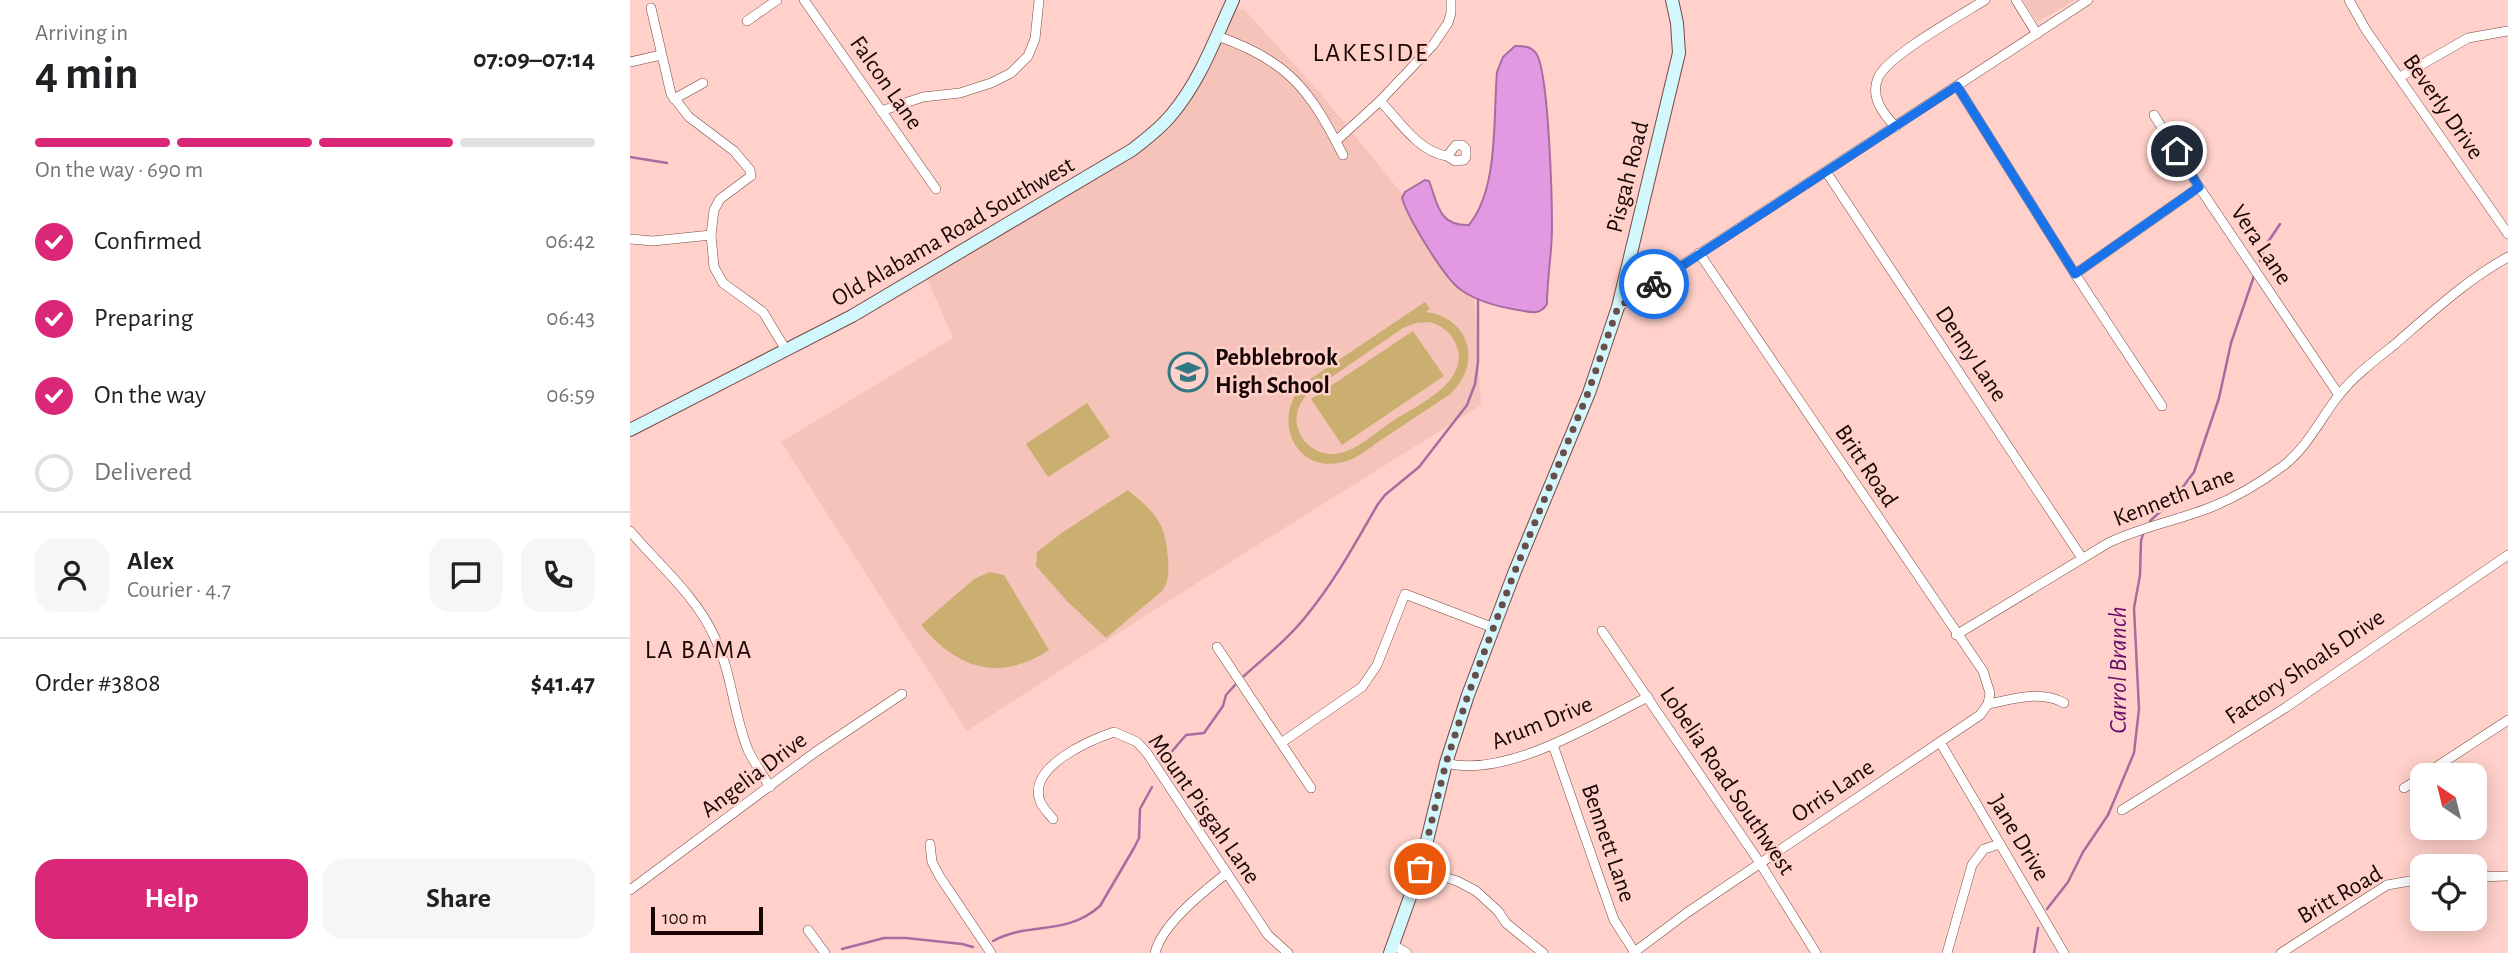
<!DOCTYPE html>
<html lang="en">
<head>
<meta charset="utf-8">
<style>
  body { margin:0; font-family:"Alegreya Sans",sans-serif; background:#f6f6f6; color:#202124; height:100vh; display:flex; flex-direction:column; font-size:26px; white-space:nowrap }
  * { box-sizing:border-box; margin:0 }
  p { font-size:23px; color:#757577 }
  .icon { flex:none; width:38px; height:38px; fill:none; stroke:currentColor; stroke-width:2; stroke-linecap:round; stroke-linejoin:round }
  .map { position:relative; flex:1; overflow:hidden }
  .side { display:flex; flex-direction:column; background:#fff; width:630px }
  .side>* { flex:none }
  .needle { width:46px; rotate:325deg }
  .tools { position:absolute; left:1780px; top:763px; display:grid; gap:14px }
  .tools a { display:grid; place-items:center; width:77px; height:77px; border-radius:14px; background:#fff; box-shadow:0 4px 18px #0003; font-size:35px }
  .scale { position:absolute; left:21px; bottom:18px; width:112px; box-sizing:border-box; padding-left:7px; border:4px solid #180605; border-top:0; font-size:19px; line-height:24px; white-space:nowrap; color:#180605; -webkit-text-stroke:5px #ffd1ca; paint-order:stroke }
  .pin { position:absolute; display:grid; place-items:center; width:60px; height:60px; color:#fff; margin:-30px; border:4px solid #fff; border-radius:50%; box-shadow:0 2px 7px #0007 }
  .courier { position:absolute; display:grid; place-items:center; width:70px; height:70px; margin:-35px; border:5px solid #1a73e8; border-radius:50%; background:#fff; color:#222; box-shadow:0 2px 9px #0007 }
  .headline em { font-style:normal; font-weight:600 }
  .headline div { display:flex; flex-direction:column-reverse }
  .headline { display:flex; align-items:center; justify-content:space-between; height:119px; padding:0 35px }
  h1 { font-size:46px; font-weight:600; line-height:52px }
  .bar { display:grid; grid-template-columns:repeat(4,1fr); gap:10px 7px; align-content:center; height:84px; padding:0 35px }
  .bar i { height:9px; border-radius:5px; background:#e0e0e0 }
  .bar .current { background:#db2777 }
  .bar p { grid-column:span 4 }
  .line { display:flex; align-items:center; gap:18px; padding:0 35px; border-top:2px solid #e0e0e0 }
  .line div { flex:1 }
  .round { display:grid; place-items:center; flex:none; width:74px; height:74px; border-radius:21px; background:#f6f6f6 }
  ol { padding:0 35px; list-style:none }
  li { display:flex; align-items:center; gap:21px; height:77px }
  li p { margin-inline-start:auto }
  li .icon { padding:7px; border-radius:50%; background:#db2777; color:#fff; stroke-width:4 }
  li:last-child { color:#757577 }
  li i { width:38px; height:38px; border:4px solid #e0e0e0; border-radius:50% }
  .button { display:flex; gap:14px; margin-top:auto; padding:14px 35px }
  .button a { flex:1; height:80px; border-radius:21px; background:#db2777; color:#fff; font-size:28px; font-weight:600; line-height:80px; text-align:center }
  .button a+a { background:#f6f6f6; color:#202124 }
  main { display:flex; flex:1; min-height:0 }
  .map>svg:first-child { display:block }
  .built { fill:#f6c3bb }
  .green { fill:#caaf71; fill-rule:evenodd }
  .water { fill:#e399e2; stroke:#a66da0; stroke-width:2 }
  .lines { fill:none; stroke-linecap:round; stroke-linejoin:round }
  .stream { stroke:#a66da0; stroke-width:2.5 }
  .street-casing { stroke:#784943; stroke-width:10 }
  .secondary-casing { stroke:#784943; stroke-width:14 }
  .street { stroke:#fff; stroke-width:9 }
  .secondary { stroke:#d2f8fd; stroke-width:12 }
  .done { stroke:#694d4a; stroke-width:7; stroke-dasharray:0 12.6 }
  .route { stroke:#1a73e8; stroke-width:9 }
  .labels { text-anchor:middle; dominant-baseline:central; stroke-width:5; stroke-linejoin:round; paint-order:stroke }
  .street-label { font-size:24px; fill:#180605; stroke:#ffd1ca }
  .poi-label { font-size:24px; font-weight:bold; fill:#180605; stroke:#ffd1ca; text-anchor:start }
  .neighbourhood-label { font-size:26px; letter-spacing:2px; fill:#180605; stroke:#ffd1ca }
  .water-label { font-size:26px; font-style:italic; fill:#690e6b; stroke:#ffd1ca }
</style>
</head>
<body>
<main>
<section class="side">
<div class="headline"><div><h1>4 min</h1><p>Arriving in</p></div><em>07:09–07:14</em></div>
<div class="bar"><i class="current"></i><i class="current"></i><i class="current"></i><i></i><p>On the way · 690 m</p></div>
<ol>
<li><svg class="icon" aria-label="check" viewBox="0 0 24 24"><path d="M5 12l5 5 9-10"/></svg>Confirmed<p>06:42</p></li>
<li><svg class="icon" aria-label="check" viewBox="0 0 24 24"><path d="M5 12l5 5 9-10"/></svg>Preparing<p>06:43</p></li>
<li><svg class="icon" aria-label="check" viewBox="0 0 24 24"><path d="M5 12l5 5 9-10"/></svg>On the way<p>06:59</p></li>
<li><i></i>Delivered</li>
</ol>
<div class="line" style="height:126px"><a class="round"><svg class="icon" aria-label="person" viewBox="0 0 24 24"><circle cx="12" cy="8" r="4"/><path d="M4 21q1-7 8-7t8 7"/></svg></a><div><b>Alex</b><p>Courier · 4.7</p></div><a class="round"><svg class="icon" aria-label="chat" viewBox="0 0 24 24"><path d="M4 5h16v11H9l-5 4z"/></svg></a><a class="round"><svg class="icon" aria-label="phone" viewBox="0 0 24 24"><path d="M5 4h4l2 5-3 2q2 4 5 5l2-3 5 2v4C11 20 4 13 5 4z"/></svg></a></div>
<div class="line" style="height:91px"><div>Order #3808</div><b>$41.47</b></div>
<div class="button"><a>Help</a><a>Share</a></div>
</section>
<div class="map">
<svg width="1878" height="953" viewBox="0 0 1878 953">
  <rect width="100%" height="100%" fill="#ffd1ca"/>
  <g class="built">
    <polygon points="1393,0 1445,0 1407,22"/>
    <polygon points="614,9 690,93 822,255 844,294 851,405 513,617 337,731 151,442 323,338 293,270 528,127 565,78 601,10"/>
  </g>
  <g class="green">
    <path d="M795,302L800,309L796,312C841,318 853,366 819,395C796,410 774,425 751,440C739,448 727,459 713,462C663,475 640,414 676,382ZM800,322C813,326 823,334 827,347C839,384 785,406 761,422C745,433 725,452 705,454C691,455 676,447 670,434C663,420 667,406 677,394L773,328L786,323Z"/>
    <polygon points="783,331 814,376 712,445 681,399"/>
    <polygon points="457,403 480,437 418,477 396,444"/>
    <path d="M498,490C525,512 536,523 538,559C539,570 539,582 532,591L476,638L437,601L406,566L407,552L433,532Z"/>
    <path d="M360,572L374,575L419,650C369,683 326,668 291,625L344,579Z"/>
  </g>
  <path class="water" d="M885,46C892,46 900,46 905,52C919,65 922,203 922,228C922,253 917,278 917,304C910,316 900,312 888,310C869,307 847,301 831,290C814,278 778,218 772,198L775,192L795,180L799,181C808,204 808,226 839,225C869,188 863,119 867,72L873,57Z"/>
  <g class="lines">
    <g class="stream">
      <polyline points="0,157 37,163"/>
      <polyline points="1630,261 1634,248 1650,224"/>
      <polyline points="1520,521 1544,499 1564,472 1589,398 1601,343 1624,276"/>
      <path d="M614,676C636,656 659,638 677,615C705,581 726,542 748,504L755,495L789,467L837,405L845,384L848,362V299"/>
      <polyline points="538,756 556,735 574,733 593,706 596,695 605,685"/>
      <polyline points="1417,909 1438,882 1453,852 1478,815 1504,753 1509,709 1504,608 1510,575 1511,541 1513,534"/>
      <path d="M363,941C399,921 435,937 470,906L504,848L509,838L510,809L522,787"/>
      <polyline points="212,949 254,938 276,938 332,944 343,947"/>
      <polyline points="1404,953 1408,928"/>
    </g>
    <defs>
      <g id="street">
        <polyline points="174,0 306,189"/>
        <polyline points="1386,0 1407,34"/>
        <polyline points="1719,0 1736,30 1878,234"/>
        <polyline points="21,8 41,94 59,117 104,151 120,170 121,176 90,199 84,210 81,235 84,267 93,283 133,312 156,350"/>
        <polyline points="117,21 147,0"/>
        <path d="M587,36C658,60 680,90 713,155"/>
        <polyline points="0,62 31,55"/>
        <polyline points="1770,77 1838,38 1878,31"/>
        <polyline points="1327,86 1445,274 1532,406"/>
        <polyline points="44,99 73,83"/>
        <path d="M750,101C770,121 787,151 817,156"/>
        <polyline points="251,111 293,97 330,93 361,83 381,73 398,56 405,39 409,0"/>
        <polyline points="1524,115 1569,187 1709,395"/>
        <path d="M1266,127C1253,114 1240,97 1248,78C1257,56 1331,15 1355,0"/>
        <polyline points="706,141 750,101 803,45 818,23 821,13 821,0"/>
        <polygon points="826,145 832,145 836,149 836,157 834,160 825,161 817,156"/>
        <polyline points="1197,173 1452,558"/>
        <polyline points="0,239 23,241 81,235"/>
        <polyline points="1069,253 1353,671 1360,693 1358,704"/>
        <polyline points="1445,274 1569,187"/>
        <polyline points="988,307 1458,0"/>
        <path d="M0,531C28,564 66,596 84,636C102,672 103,713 118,750C124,763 133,775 140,787"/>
        <polyline points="972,631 1130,863 1186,953"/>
        <path d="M1326,635L1478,543C1511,527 1545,521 1579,508C1605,498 1630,483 1653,466C1677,448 1690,419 1709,395C1724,376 1745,360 1764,345C1800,314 1836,280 1878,257"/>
        <polyline points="587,647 681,788"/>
        <polyline points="1310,742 1434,953"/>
        <polyline points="651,743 732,687 747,665 775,594 864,628"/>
        <polyline points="923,745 984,920 1004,951"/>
        <path d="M816,763C876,779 965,723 1018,697"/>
        <polyline points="1794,775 1878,720"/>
        <polyline points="1774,788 1792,777"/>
        <polyline points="1492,810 1655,708 1878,555"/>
        <path d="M423,819C419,814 412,807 410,801C397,767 460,740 484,732L507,742L517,753L638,935L658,953"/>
        <polyline points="300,844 302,862 310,877 361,953"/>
        <polyline points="790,869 827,881 846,891 868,911 876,923 913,953"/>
        <polyline points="1844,877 1878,876"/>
        <polyline points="0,890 184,753 272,694"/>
        <polyline points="178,930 195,953"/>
        <polyline points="763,945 777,953"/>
        <path d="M525,953C532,924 574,891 597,873"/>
        <path d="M1003,953L1058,912L1350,715L1358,704C1384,699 1411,690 1434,703"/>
        <polyline points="1317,953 1342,865 1354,849 1370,844"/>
        <polyline points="1651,953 1757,885 1792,879"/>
      </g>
      <g id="secondary">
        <path d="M0,430L222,316L502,150C516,139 531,128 542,114C570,81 585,39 603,0"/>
        <polyline points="760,953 790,869 816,763 838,695 885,571 959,393 988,307 1049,53 1047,23 1042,0"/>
      </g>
    </defs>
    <use href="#street" class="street-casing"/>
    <use href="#secondary" class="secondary-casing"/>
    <use href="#street" class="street"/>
    <use href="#secondary" class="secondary"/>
  </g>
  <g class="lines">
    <polyline class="done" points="790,869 816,763 838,695 885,571 958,393 988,307 1024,284"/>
    <polyline class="route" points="1024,284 1327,86 1445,274 1569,187 1547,151"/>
  </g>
  <defs>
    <symbol id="school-ring" viewBox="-11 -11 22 22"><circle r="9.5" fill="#ffd1ca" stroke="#317882" stroke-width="1.5"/><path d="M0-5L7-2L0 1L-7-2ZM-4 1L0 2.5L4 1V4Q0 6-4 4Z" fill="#317882"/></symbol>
  </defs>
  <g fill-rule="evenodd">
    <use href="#school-ring" x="536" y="350" width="44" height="44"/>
  </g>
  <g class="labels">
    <g class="street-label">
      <text transform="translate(256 83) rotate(55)">Falcon Lane</text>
      <text transform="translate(1813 107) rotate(55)">Beverly Drive</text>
      <text transform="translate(998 177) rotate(-76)">Pisgah Road</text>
      <text transform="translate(323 232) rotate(-30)">Old Alabama Road Southwest</text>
      <text transform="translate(1631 245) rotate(56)">Vera Lane</text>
      <text transform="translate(1341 354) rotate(56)">Denny Lane</text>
      <text transform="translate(1236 466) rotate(56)">Britt Road</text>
      <text transform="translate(1544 497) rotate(-21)">Kenneth Lane</text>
      <text transform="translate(1675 667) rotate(-34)">Factory Shoals Drive</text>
      <text transform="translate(912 723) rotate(-22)">Arum Drive</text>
      <text transform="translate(124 775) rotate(-37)">Angelia Drive</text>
      <text transform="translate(1097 781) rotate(56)">Lobelia Road Southwest</text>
      <text transform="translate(1203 791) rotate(-34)">Orris Lane</text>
      <text transform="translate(574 809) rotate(55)">Mount Pisgah Lane</text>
      <text transform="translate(1389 838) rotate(59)">Jane Drive</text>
      <text transform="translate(978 843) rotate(71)">Bennett Lane</text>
      <text transform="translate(1710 895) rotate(-30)">Britt Road</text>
    </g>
    <g class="poi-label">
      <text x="585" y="358">Pebblebrook<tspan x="585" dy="28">High School</tspan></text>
    </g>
    <g class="neighbourhood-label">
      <text x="741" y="53">LAKESIDE</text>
      <text x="69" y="650">LA BAMA</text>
    </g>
    <g class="water-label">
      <text transform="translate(1488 670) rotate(-90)">Carrol Branch</text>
    </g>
  </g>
</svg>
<div class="tools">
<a><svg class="needle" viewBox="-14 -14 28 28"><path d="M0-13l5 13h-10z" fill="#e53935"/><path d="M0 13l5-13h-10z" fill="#757577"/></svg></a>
<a><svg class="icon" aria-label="locate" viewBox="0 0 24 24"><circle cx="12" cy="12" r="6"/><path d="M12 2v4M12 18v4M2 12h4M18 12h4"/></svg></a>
</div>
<div class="scale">100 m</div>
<div class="pin" style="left:790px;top:869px;background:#ea580c"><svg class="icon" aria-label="bag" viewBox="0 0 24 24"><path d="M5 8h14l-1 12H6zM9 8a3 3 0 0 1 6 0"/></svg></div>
<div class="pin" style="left:1547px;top:151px;background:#1f2937"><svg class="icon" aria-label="home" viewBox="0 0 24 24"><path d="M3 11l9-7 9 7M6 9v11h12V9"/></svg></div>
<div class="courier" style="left:1024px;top:284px"><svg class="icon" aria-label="bike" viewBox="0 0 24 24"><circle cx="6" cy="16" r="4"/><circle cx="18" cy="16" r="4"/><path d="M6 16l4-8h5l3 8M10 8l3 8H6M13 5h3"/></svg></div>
</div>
</main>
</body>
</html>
